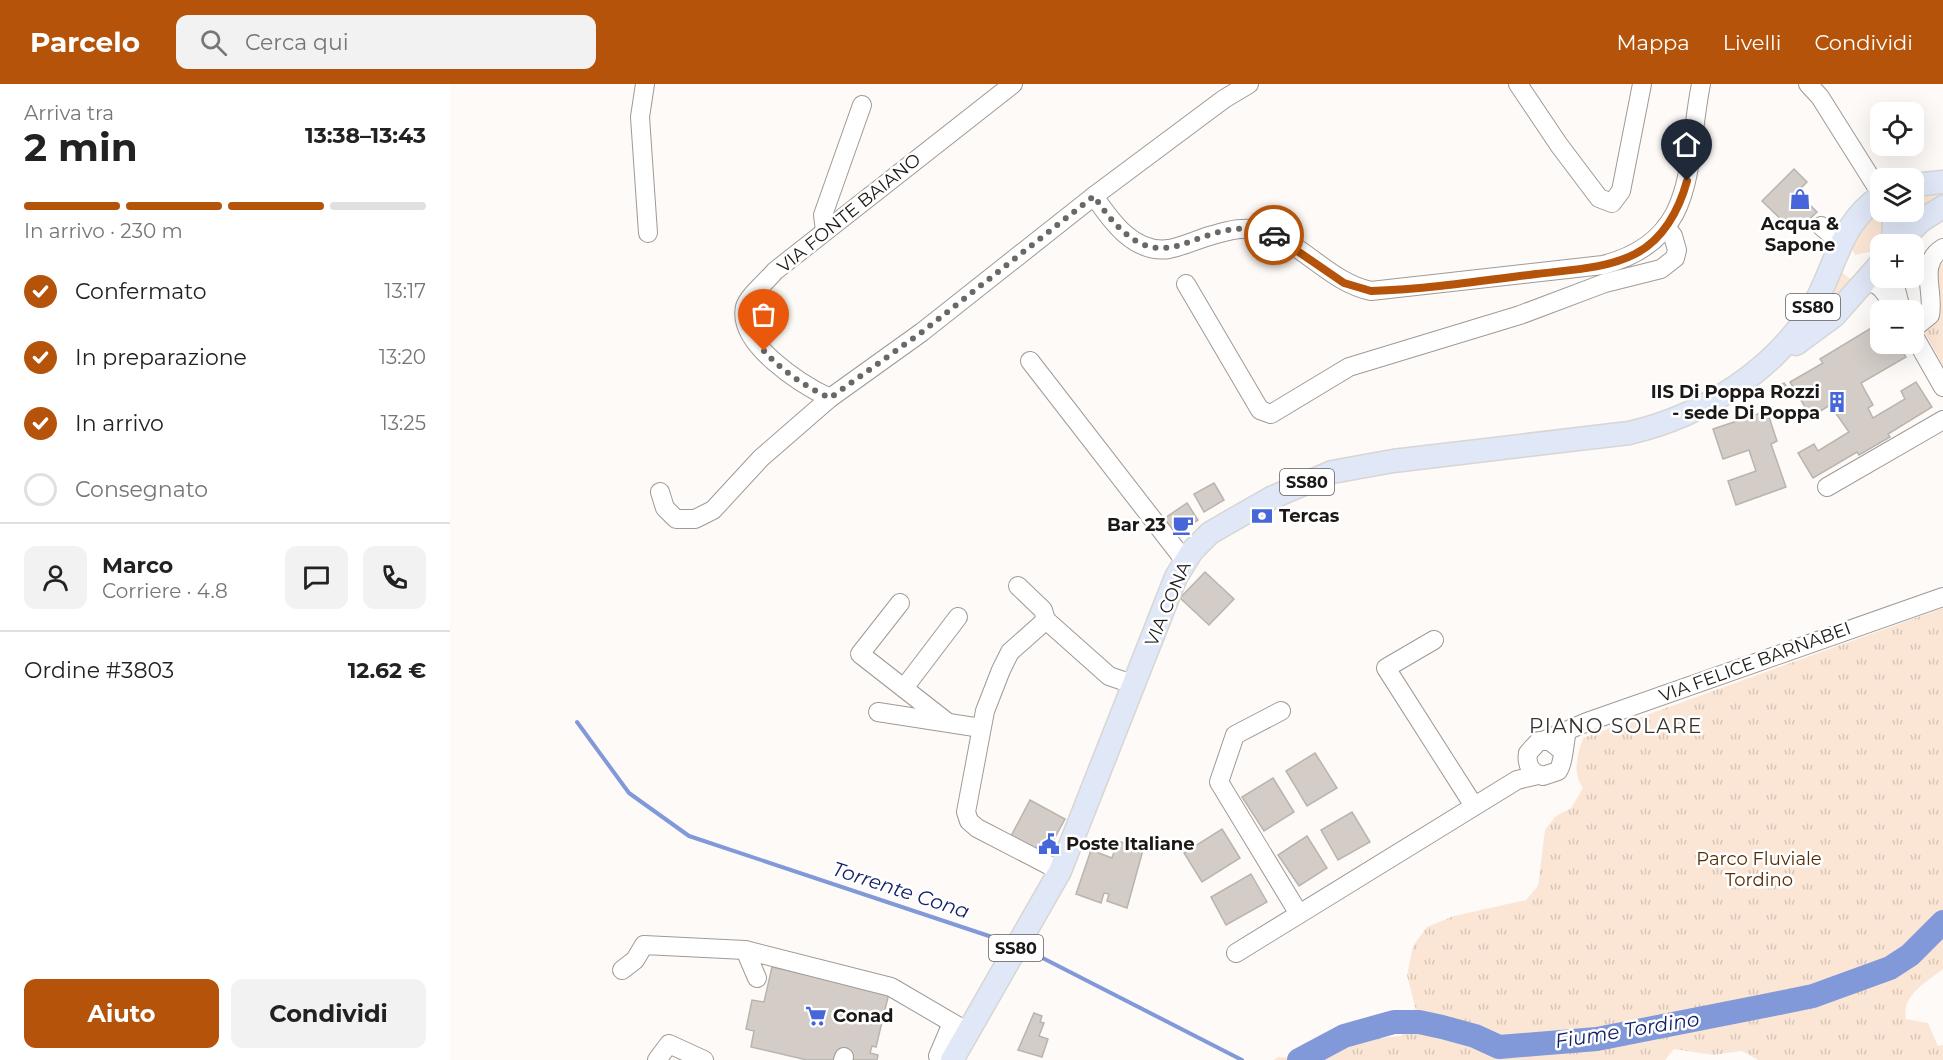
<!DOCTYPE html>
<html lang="it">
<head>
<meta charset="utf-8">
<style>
  body { margin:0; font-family:Montserrat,sans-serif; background:#f2f2f2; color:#222; height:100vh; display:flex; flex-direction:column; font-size:22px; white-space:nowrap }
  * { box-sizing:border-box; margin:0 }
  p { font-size:20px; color:#767676 }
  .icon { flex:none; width:33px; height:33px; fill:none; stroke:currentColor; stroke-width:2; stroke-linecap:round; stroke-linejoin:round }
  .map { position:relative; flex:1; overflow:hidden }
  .details { display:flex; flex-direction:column; background:#fff; width:450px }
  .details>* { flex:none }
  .buttons { position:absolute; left:1420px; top:18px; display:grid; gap:12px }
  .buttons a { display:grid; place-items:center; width:54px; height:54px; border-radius:12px; background:#fff; box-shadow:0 6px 24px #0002; font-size:30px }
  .pin { position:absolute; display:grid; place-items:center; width:51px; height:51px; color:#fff; margin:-62px -26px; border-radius:50% 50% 50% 0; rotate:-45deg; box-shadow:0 0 6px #0007 }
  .pin .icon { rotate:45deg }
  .courier { position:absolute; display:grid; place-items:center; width:60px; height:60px; margin:-30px; border:4px solid #b45309; border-radius:50%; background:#fff; color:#222; box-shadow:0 2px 8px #0007 }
  .summary em { font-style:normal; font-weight:700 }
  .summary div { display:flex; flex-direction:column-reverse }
  .summary { display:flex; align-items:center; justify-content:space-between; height:102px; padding:0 24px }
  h1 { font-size:39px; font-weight:700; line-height:45px }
  .bar { display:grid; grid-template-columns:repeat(4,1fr); gap:9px 6px; align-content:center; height:72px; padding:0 24px }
  .bar i { height:8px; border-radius:4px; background:#e0e0e0 }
  .bar .current { background:#b45309 }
  .bar p { grid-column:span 4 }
  .line { display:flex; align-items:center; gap:15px; padding:0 24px; border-top:2px solid #e0e0e0 }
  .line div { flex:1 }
  .round { display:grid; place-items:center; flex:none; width:63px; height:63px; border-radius:12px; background:#f2f2f2 }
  ol { padding:0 24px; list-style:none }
  li { display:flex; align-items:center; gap:18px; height:66px }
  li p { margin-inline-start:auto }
  li .icon { padding:6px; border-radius:50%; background:#b45309; color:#fff; stroke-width:4 }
  li:last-child { color:#767676 }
  li i { width:33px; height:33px; border:3px solid #e0e0e0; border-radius:50% }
  .action { display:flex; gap:12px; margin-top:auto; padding:12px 24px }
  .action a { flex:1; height:69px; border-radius:12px; background:#b45309; color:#fff; font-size:24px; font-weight:700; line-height:69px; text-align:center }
  .action a+a { background:#f2f2f2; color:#222 }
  header { display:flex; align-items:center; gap:36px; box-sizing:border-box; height:84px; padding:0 30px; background:#b45309; color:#fff }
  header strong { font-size:28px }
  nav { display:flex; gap:33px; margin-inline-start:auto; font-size:21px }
  .search { width:420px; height:54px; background:#f2f2f2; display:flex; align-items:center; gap:15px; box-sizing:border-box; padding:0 21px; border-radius:12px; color:#767676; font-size:22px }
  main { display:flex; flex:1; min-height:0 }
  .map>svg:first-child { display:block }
  .grass { fill:#fbe6d6 }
  .park { fill:url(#park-tufts) }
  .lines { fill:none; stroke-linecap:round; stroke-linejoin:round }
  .stream { stroke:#8199d8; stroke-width:4 }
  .river { stroke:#8199d8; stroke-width:24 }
  .building { fill:#d3ccc7; stroke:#bab4af; stroke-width:1.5 }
  .minor-casing { stroke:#a09a95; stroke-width:20 }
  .major-casing { stroke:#d6d6d5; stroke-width:25 }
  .minor { stroke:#fff; stroke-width:18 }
  .major { stroke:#e0e7f7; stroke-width:22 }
  .done { stroke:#6a6865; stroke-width:6; stroke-dasharray:0 10.8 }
  .route { stroke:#b45309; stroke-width:8 }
  .labels { text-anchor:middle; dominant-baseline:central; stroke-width:5; stroke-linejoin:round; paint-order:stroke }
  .shield { fill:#fff; stroke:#5f5e5d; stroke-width:1.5 }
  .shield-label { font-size:16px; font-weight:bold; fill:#1b1917 }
  .street-label { font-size:18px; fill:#1b1917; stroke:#fff }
  .poi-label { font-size:18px; font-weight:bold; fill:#1b1917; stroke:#fff; text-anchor:start }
  .park-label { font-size:18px; fill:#562e06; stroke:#fff }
  .neighbourhood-label { font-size:20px; letter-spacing:1.5px; fill:#37322e; stroke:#fff }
  .water-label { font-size:20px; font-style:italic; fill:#13216a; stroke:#fff }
</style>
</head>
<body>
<header>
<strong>Parcelo</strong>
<div class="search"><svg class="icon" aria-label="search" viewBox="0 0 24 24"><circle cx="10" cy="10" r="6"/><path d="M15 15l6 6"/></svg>Cerca qui</div>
<nav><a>Mappa</a><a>Livelli</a><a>Condividi</a></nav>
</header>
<main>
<section class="details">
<div class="summary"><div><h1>2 min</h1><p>Arriva tra</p></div><em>13:38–13:43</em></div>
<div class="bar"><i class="current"></i><i class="current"></i><i class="current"></i><i></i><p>In arrivo · 230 m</p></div>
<ol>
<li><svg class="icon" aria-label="check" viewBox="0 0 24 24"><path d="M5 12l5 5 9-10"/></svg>Confermato<p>13:17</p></li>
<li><svg class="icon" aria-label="check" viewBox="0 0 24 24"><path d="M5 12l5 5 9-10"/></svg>In preparazione<p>13:20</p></li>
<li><svg class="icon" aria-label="check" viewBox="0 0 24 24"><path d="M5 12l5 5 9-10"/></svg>In arrivo<p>13:25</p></li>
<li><i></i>Consegnato</li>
</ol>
<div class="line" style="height:108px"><a class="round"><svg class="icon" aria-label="person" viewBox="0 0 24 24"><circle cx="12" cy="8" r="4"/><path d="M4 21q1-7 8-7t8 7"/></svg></a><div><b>Marco</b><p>Corriere · 4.8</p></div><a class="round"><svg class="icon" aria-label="chat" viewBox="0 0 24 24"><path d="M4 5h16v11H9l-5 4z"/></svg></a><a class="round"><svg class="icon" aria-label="phone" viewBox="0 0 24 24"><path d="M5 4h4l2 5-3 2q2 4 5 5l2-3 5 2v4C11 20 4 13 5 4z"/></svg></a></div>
<div class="line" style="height:78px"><div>Ordine #3803</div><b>12.62 €</b></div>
<div class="action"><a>Aiuto</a><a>Condividi</a></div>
</section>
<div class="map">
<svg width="1493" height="976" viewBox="0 0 1493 976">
  <defs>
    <pattern id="park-tufts" width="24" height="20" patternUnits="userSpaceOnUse" patternTransform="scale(1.5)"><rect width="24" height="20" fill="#fbe6d6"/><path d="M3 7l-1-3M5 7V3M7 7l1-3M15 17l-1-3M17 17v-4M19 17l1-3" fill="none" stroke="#d7c5b7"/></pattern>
  </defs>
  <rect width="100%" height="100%" fill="#fefaf7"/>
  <g class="grass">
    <polygon points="1493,106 1493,117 1455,139 1452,128 1464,128 1464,110"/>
    <polygon points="1427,127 1433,129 1434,154 1424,167 1405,171 1402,165 1403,154"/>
    <polygon points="1387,185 1402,196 1360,242"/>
  </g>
  <g class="park">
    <polygon points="1490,176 1493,181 1493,282 1473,245 1487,230 1490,222 1491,214 1485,197"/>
    <path d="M1493,524V885C1477,898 1451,911 1456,935L1478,939L1488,962L1493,961V976H1308L1292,967L1263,971L1224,965L1215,976H824L828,973L869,976L915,955L951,952L967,930L957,891L963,862L977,843L1004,832L1076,816L1088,802L1095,746L1106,732L1121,724L1133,704C1122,689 1127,672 1133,654Z"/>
  </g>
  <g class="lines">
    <g class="stream">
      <polyline points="127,638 179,709 239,752 560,859"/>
      <polyline points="575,865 792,976"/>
    </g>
    <polyline class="river" points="849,976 894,952 944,938 969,938 992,943 1025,952 1049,963 1147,955 1314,922 1363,912 1440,884 1460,871 1493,838"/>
  </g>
  <g class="building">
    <polygon points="1344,85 1357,98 1347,108 1367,128 1345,149 1312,117"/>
    <polygon points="1431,238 1431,260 1448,260 1456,273 1411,299 1423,321 1418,324 1423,334 1455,315 1451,307 1466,298 1482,323 1438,350 1440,353 1409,371 1407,368 1363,394 1348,369 1364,360 1368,367 1399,348 1380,321 1361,333 1340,298 1373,279 1370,275"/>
    <polygon points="1334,299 1341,309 1332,315 1325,305"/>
    <polygon points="1317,327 1327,357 1321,360 1336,403 1286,421 1278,397 1306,387 1299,366 1273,375 1263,345"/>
    <polygon points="764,399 774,416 754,428 744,410"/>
    <polygon points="737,419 748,436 723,452 712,436"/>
    <polygon points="755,488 784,515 759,541 730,514"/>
    <polygon points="865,669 887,704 857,722 836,687"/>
    <polygon points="823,694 844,728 814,747 792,713"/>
    <polygon points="580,716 615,735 596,770 561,752"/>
    <polygon points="902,728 920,758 888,776 871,746"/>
    <polygon points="772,745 790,774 752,798 734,769"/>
    <polygon points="857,752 877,784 849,802 828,771"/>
    <polygon points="668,757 693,766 677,824 657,817 659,810 654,809 651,819 626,810 641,766 662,774"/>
    <polygon points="801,790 817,818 776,841 761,813"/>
    <polygon points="322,883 439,909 426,963 422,962 420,969 428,971 427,976 357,976 301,963 304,947 296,945 302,916 314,918"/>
    <polygon points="584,929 592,932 590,938 594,939 589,952 598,955 592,973 568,966"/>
  </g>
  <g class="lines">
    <defs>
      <g id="minor">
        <polyline points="195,0 190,33 198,149"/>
        <path d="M563,0L325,187C317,197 298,212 295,223C287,260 352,301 380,314L472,248L644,112"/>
        <path d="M799,0L774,15L644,112C661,137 684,170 719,165C734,162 748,155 763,151C779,146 796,142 813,147C853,159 879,198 921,207L1153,181C1250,156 1235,79 1251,0"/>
        <polyline points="1068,0 1109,61 1149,114 1162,119 1171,107 1192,0"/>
        <polyline points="1358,0 1370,13 1431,110"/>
        <polyline points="1371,142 1390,158"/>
        <polyline points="375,147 373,131 412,21"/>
        <polyline points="1417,194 1431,204 1448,226"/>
        <polyline points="1443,194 1451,225"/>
        <polyline points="736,200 810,326 821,330 899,283 1070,231 1155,199 1211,185 1225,174 1227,166 1223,152 1216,143"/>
        <path d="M1464,244L1480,231C1485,207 1467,180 1493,164"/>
        <polyline points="1464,252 1493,303"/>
        <polyline points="580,277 735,477"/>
        <polyline points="1377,403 1493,336"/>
        <polyline points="210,408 215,424 226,435 245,435 263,426 311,374 380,314"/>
        <polyline points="568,502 593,526 596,536"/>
        <polyline points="450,519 410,570 497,638"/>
        <polyline points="984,556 936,584 1024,722"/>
        <polyline points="454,604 508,533"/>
        <polyline points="831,627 785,651 769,698 849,830"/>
        <polyline points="428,628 531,644"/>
        <polyline points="1095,656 1137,638 1493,513"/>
        <path d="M1111,666L1100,657H1089L1078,669C1076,681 1081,689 1093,692L1108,687C1114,678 1114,659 1117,647"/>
        <polyline points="610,787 527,744 519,737 516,728 535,627 551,586 560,568 596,536 659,592 685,601"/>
        <polyline points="786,869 1067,696 1088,691"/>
        <polyline points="172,886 185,876 194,861 295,866"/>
        <polyline points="307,894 295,866 441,903 518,948"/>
        <polyline points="488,972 502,939"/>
        <polyline points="207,976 219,960 254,976"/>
        <polyline points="393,976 394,973"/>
      </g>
      <g id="major">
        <polyline points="1464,101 1493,98"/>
        <polyline points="1441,128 1444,135 1443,160"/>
        <polyline points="1447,160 1472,136 1493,123"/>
        <polyline points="1346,260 1384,232 1431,179"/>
        <path d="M502,976L610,787L726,493L742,467L760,449L821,414L882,388L943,377L1179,349C1253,332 1331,284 1367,215C1387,177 1392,137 1431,112"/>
      </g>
    </defs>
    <use href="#minor" class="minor-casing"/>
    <use href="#major" class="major-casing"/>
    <use href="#minor" class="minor"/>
    <use href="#major" class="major"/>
  </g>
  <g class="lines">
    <path class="done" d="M314,267C332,287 356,303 380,314L472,248L644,112C716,221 744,120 824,151"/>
    <path class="route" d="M824,151L894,199L921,207C976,205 1031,197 1086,190C1118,186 1156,185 1185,170C1213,156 1229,126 1237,97"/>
  </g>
  <defs>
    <symbol id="shop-bare" viewBox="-9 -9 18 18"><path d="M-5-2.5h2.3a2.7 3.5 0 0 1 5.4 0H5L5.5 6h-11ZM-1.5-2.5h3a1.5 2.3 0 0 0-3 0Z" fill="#4666d9" stroke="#fff" stroke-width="2.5" paint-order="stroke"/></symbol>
    <symbol id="building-bare" viewBox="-9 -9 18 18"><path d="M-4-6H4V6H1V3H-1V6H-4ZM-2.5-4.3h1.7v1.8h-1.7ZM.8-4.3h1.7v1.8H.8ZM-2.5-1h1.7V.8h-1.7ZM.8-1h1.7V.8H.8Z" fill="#4666d9" stroke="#fff" stroke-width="2.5" paint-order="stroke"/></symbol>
    <symbol id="bank-bare" viewBox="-9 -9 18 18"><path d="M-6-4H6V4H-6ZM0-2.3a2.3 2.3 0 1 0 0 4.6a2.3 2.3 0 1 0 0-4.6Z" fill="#4666d9" stroke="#fff" stroke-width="2.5" paint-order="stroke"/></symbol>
    <symbol id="cafe-bare" viewBox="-9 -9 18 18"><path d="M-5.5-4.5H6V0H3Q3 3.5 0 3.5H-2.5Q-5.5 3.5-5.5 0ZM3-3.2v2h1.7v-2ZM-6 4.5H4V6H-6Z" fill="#4666d9" stroke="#fff" stroke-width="2.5" paint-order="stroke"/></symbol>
    <symbol id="civic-bare" viewBox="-9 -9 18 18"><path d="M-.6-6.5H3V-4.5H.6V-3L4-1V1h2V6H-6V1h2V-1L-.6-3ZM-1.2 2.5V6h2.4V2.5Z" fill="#4666d9" stroke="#fff" stroke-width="2.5" paint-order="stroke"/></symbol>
    <symbol id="supermarket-bare" viewBox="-9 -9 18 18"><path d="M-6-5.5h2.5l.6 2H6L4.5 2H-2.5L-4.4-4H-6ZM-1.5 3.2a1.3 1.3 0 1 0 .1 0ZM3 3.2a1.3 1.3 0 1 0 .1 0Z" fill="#4666d9" stroke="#fff" stroke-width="2.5" paint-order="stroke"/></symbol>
  </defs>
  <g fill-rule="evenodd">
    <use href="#shop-bare" x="1335" y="100" width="30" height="30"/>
    <use href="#building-bare" x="1372" y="303" width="30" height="30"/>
    <use href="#bank-bare" x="797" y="417" width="30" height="30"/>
    <use href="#cafe-bare" x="718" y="426" width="30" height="30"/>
    <use href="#civic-bare" x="584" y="745" width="30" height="30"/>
    <use href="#supermarket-bare" x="351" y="917" width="30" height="30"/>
  </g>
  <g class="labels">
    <g class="shield">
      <rect x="1336" y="210" width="54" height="26" rx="4.5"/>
      <rect x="830" y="385" width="54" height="26" rx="4.5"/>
      <rect x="539" y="851" width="54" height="26" rx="4.5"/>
    </g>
    <g class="shield-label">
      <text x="1363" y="223">SS80</text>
      <text x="857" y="398">SS80</text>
      <text x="566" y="864">SS80</text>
    </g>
    <g class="street-label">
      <text transform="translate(399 129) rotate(-39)">VIA FONTE BAIANO</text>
      <text transform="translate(718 520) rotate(-67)">VIA CONA</text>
      <text transform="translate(1305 578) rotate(-20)">VIA FELICE BARNABEI</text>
    </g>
    <g class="poi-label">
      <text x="1350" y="140" text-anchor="middle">Acqua &amp;<tspan x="1350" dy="21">Sapone</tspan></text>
      <text x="1370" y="308" text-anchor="end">IIS Di Poppa Rozzi<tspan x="1370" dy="21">- sede Di Poppa</tspan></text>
      <text x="829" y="432">Tercas</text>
      <text x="716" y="441" text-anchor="end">Bar 23</text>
      <text x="616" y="760">Poste Italiane</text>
      <text x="383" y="932">Conad</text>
    </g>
    <g class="park-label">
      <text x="1309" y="775">Parco Fluviale<tspan x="1309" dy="21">Tordino</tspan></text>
    </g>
    <g class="neighbourhood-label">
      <text x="1166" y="642">PIANO SOLARE</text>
    </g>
    <g class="water-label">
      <text transform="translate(451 806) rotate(18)">Torrente Cona</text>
      <text transform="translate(1177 946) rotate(-9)">Fiume Tordino</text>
    </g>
  </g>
</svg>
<div class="buttons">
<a><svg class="icon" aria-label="locate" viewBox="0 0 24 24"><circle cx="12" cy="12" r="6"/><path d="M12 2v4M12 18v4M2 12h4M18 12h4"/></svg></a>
<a><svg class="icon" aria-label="layers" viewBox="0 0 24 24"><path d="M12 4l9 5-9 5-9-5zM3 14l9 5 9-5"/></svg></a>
<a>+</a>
<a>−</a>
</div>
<div class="pin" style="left:314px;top:267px;background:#ea580c"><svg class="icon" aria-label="bag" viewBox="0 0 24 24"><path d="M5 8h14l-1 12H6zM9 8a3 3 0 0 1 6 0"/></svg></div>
<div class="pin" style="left:1237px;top:97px;background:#1f2937"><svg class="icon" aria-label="home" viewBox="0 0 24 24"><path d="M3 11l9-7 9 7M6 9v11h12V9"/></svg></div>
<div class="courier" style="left:824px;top:151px"><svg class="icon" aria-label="car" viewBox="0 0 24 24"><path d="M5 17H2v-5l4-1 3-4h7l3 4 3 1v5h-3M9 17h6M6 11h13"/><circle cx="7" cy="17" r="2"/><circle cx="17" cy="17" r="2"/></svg></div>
</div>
</main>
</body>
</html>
